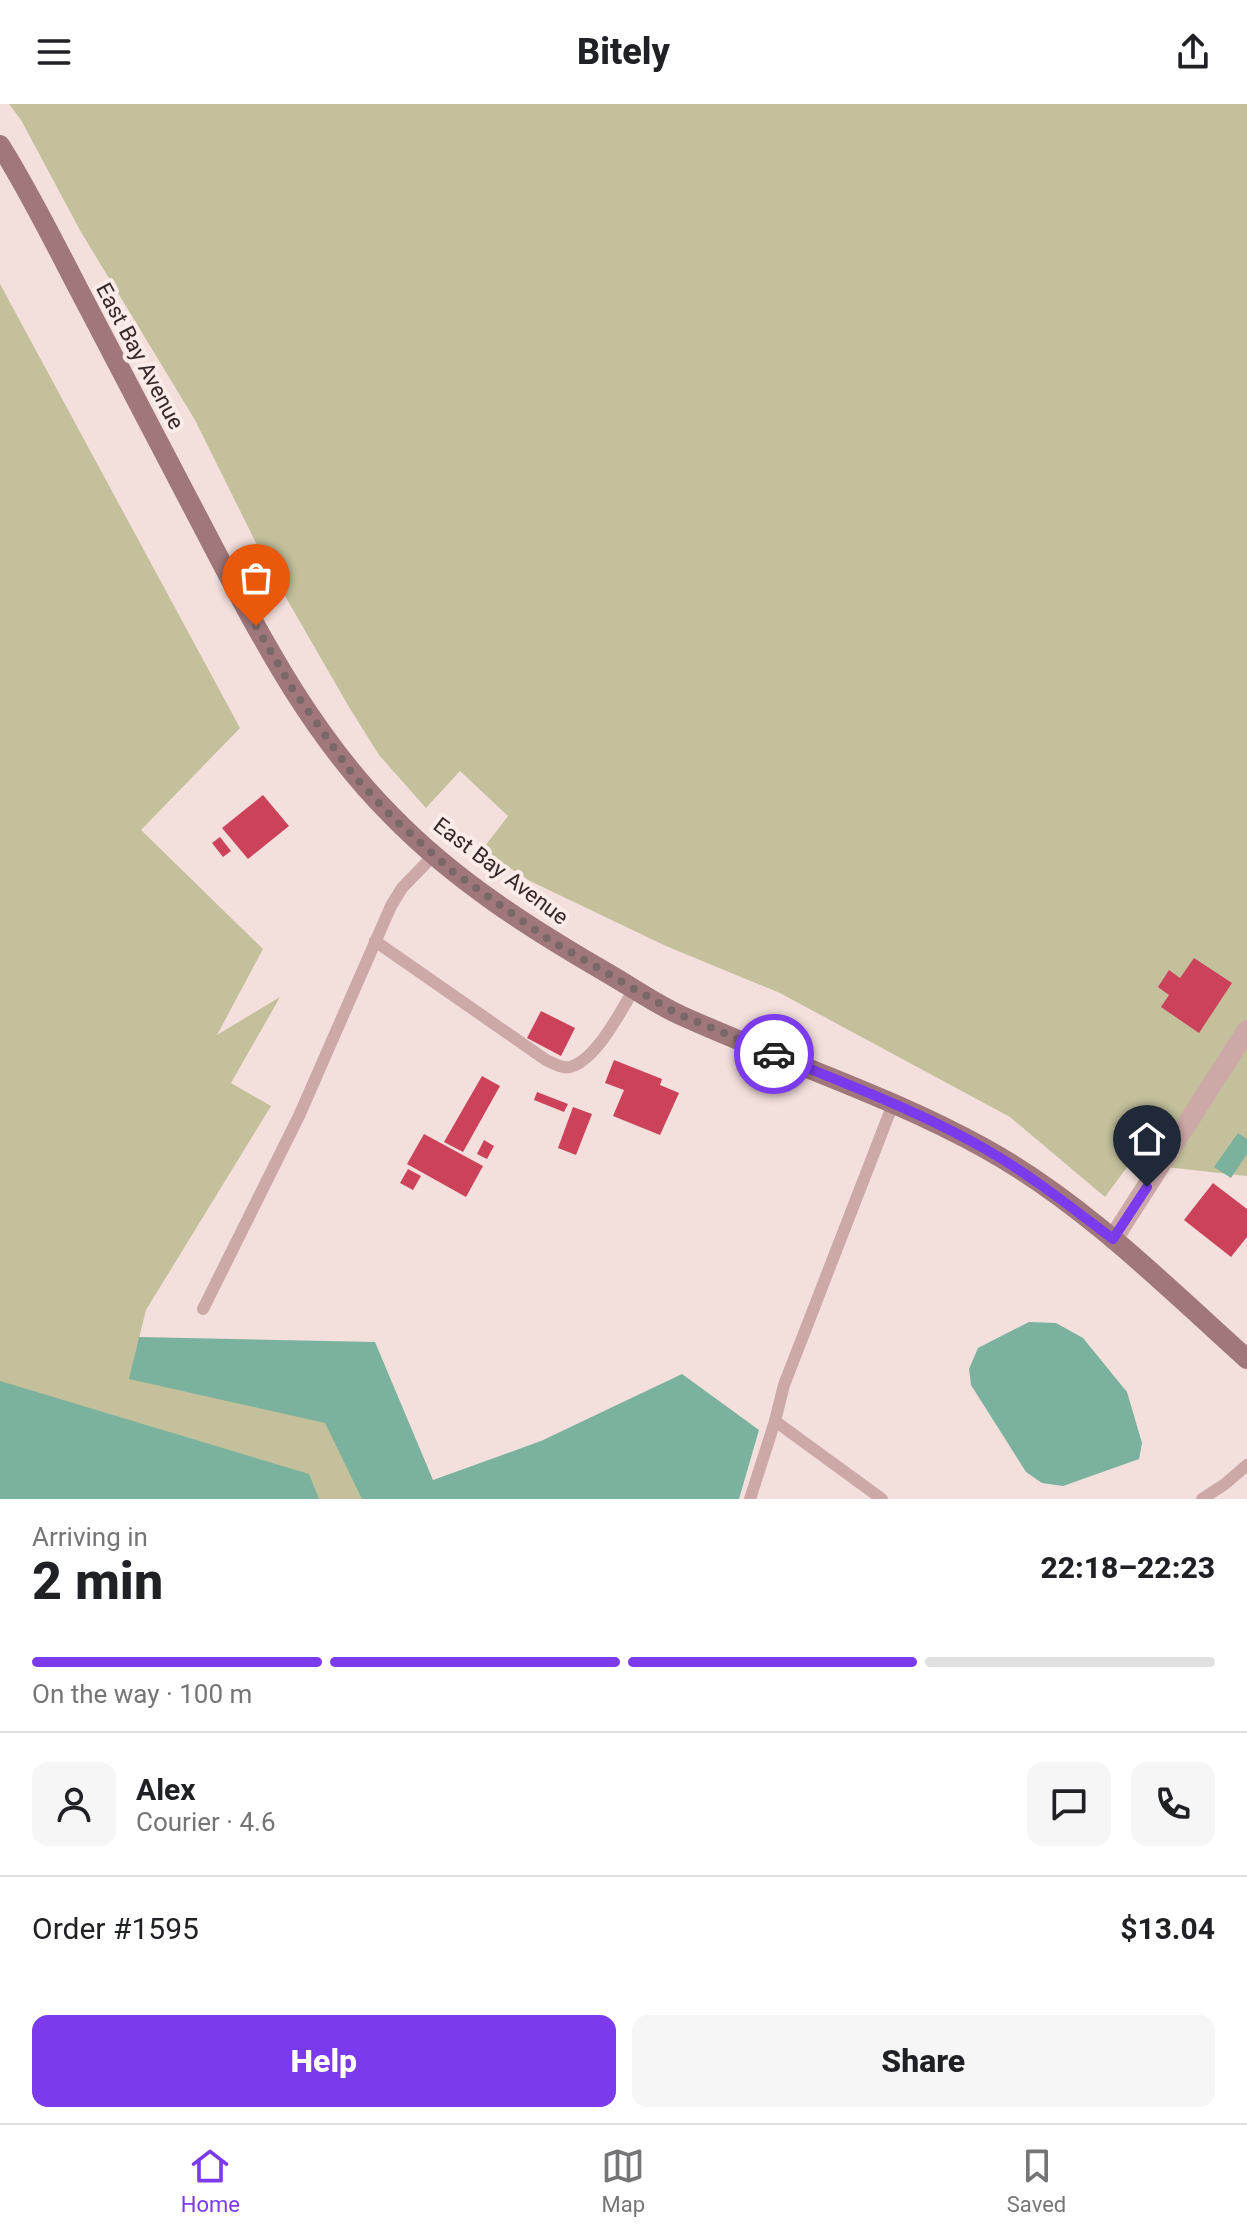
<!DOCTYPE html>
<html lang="en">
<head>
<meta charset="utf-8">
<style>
  body { margin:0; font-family:Roboto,sans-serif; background:#f6f6f6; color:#202124; height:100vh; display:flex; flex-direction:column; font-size:30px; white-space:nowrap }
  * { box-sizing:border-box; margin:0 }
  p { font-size:26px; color:#757577 }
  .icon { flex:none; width:44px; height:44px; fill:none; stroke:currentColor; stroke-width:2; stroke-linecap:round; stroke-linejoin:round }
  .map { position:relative; height:1395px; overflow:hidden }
  .drawer { display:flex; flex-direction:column; background:#fff; flex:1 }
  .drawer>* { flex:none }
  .pin { position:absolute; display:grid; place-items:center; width:68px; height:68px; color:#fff; margin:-82px -34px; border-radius:50% 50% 50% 0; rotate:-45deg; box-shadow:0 0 8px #0007 }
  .pin .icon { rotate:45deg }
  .courier { position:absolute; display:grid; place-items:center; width:80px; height:80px; margin:-40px; border:6px solid #7c3aed; border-radius:50%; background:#fff; color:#222; box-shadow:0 2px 10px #0007 }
  .overview em { font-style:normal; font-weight:800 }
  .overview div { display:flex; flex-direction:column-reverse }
  .overview { display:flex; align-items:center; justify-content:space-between; height:136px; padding:0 32px }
  h1 { font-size:52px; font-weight:800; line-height:60px }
  .bar { display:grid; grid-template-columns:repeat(4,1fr); gap:12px 8px; align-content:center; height:96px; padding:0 32px }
  .bar i { height:10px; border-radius:6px; background:#e0e0e0 }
  .bar .selected { background:#7c3aed }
  .bar p { grid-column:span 4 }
  .line { display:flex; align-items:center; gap:20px; padding:0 32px; border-top:2px solid #e0e0e0 }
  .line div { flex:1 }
  .round { display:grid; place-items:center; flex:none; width:84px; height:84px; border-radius:16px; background:#f6f6f6 }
  .primary-button { display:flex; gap:16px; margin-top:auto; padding:16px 32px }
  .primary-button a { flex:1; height:92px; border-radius:16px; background:#7c3aed; color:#fff; font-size:32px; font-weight:800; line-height:92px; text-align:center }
  .primary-button a+a { background:#f6f6f6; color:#202124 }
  header { display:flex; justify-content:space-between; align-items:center; height:104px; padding:0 32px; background:#fff; font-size:36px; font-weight:800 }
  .menu { display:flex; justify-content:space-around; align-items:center; height:112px; border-top:2px solid #e0e0e0; background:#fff; font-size:22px; color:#757577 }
  .menu a { display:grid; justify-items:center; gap:4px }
  .menu .selected { color:#7c3aed }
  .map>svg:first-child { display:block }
  .green { fill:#c3c09b }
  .water { fill:#7ab29d }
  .building { fill:#cc425a }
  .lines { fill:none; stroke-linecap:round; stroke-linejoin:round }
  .lane { stroke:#cca9a7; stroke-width:12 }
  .street { stroke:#cca9a7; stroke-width:20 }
  .secondary { stroke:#a0787b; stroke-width:20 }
  .done { stroke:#7a6868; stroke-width:8; stroke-dasharray:0 14.4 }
  .route { stroke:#7c3aed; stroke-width:10 }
  .labels { text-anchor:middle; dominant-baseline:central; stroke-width:8; stroke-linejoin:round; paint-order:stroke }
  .street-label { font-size:22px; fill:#39282a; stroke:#fbebe9 }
</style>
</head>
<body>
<header><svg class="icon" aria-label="menu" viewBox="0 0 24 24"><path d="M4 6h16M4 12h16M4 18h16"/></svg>Bitely<svg class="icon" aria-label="share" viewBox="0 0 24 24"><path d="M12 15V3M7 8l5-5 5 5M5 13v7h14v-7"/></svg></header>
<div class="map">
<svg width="1247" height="1395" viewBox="0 0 1247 1395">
  <rect width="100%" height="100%" fill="#f3dfdc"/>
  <g class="green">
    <polygon points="9,0 1247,0 1247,1072 1130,1059 1105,1093 1010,1013 780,889 666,842 530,777 482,746 508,712 460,667 426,704 379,651 349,603 266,459 195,316 81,128 21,16"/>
    <polygon points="0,180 240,624 141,726 263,845 217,931 280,893 231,979 271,1002 146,1206 134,1254 307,1295 400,1395 0,1395"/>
  </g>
  <g class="water">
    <polygon points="1238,1029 1247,1035 1247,1050 1231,1074 1214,1063"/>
    <polygon points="1029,1218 1056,1219 1083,1234 1127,1288 1142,1339 1139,1355 1063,1382 1042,1379 1026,1368 971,1281 969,1265 978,1244"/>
    <polygon points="139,1233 375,1238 433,1376 541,1337 682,1270 759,1326 739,1395 362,1395 325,1319 129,1275"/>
    <polygon points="0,1277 309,1370 319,1395 0,1395"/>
  </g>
  <g class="building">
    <polygon points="263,691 289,722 248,755 222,724"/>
    <polygon points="220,733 231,747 223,753 212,739"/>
    <polygon points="1194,854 1232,879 1199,929 1161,903 1169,891 1158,883 1169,866 1180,874"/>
    <polygon points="541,907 575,924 561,952 527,934"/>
    <polygon points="614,956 662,975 660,981 679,989 660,1031 613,1012 624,986 605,979"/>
    <polygon points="482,972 500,982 463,1048 444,1038"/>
    <polygon points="537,988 568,1000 564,1008 534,996"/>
    <polygon points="573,1003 592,1010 576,1051 558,1044"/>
    <polygon points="424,1030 483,1062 466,1093 407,1060"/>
    <polygon points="484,1036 494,1042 487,1055 477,1050"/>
    <polygon points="408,1065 421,1072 413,1086 400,1079"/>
    <polygon points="1213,1079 1247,1105 1247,1133 1231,1153 1184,1116"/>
  </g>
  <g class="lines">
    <g class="lane">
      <path d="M375,837L546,956C553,959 562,965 570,963C596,956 621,907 634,885"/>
      <polyline points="203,1205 299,1012 391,802 402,784 434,751"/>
      <polyline points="775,1317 784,1281 893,1000"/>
      <polyline points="750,1395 775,1317 882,1395"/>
      <polyline points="1202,1395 1225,1380 1247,1361"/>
    </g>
    <polyline class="street" points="1113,1135 1247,926"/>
    <path class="secondary" d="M0,41C29,87 53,136 78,184C124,272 170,360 216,448C265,542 316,636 391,711C454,776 531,825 609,870C633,884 656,900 680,911C781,957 889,991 986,1045C1083,1099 1165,1181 1247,1255"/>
  </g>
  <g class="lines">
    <polyline class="done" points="256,522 292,584 353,671 392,713 452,767 548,835 676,909 774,950"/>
    <path class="route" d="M774,950C845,980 920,1007 987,1046C1032,1072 1072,1104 1113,1135L1147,1083"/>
  </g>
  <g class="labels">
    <g class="street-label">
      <text transform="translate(140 252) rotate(62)">East Bay Avenue</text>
      <text transform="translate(501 767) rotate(37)">East Bay Avenue</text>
    </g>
  </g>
</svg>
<div class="pin" style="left:256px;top:522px;background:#ea580c"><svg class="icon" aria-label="bag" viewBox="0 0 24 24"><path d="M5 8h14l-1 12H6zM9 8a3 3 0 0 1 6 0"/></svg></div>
<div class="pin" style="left:1147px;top:1083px;background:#1f2937"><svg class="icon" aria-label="home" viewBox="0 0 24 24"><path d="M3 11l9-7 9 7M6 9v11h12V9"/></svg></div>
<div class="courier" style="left:774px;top:950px"><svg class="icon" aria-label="car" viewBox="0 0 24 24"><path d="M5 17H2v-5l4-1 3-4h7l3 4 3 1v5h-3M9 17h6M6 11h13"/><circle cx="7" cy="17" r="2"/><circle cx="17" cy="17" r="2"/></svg></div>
</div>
<section class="drawer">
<div class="overview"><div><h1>2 min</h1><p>Arriving in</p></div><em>22:18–22:23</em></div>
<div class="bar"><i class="selected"></i><i class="selected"></i><i class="selected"></i><i></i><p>On the way · 100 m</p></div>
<div class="line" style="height:144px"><a class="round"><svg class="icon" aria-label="person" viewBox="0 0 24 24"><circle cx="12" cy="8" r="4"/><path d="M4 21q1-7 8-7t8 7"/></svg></a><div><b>Alex</b><p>Courier · 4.6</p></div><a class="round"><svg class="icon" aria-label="chat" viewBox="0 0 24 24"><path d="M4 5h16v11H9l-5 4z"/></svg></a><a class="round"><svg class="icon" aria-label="phone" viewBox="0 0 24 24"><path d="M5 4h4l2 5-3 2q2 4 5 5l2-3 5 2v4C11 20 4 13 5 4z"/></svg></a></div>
<div class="line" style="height:104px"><div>Order #1595</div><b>$13.04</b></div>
<div class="primary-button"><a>Help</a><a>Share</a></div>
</section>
<nav class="menu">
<a class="selected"><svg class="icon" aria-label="home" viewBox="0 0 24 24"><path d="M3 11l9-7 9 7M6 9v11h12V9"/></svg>Home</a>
<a><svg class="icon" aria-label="map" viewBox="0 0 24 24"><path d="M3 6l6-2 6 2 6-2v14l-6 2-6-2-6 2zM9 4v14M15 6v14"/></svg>Map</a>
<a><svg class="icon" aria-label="saved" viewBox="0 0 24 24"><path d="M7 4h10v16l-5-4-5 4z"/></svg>Saved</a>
</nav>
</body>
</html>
